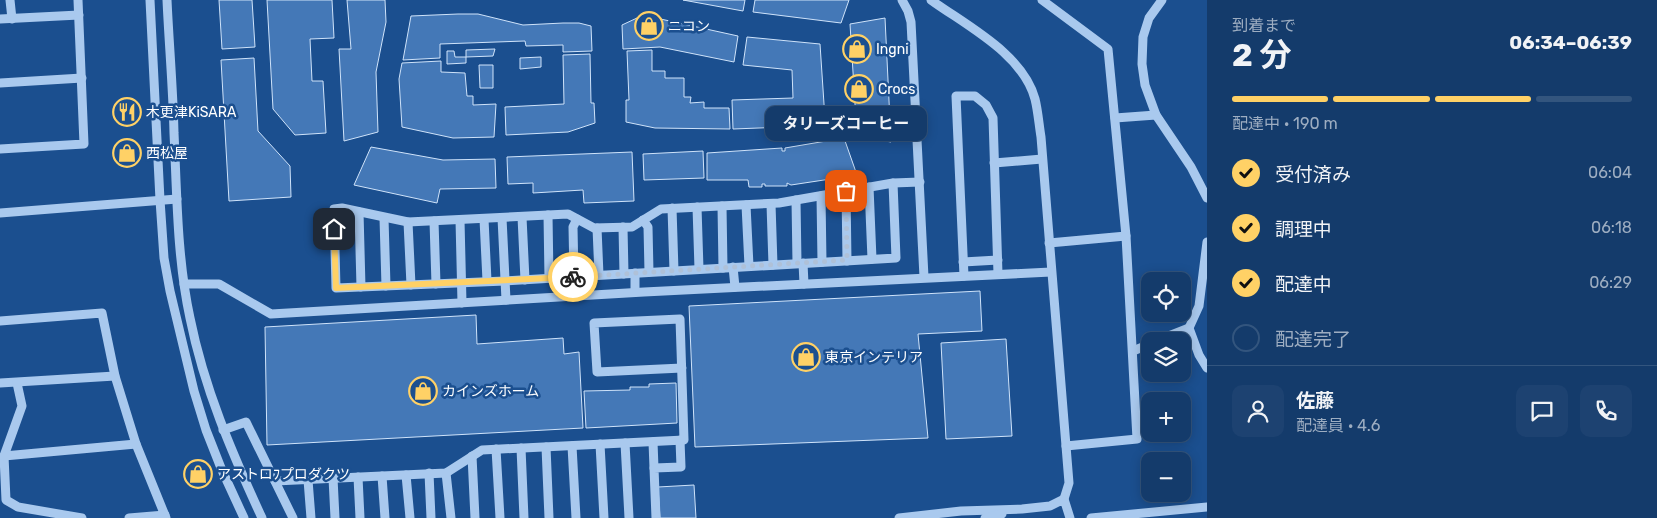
<!DOCTYPE html>
<html lang="ja">
<head>
<meta charset="utf-8">
<style>
  body { margin:0; font-family:Rubik,"Noto Sans JP",sans-serif; background:#1d4271; color:#f1f3f6; height:100vh; display:flex; flex-direction:column; font-size:19px; white-space:nowrap }
  * { box-sizing:border-box; margin:0 }
  p { font-size:16px; color:#9dadc1 }
  .icon { flex:none; width:28px; height:28px; fill:none; stroke:currentColor; stroke-width:2; stroke-linecap:round; stroke-linejoin:round }
  .map { position:relative; flex:1; overflow:hidden }
  .panel { display:flex; flex-direction:column; background:#143b6b; width:450px }
  .panel>* { flex:none }
  .buttons { position:absolute; left:1141px; top:272px; display:grid; gap:10px }
  .buttons a { display:grid; place-items:center; width:50px; height:50px; border-radius:10px; background:#143b6b; box-shadow:0 2px 12px #0003,0 0 0 1px #33557e; font-size:25px }
  .pin { position:absolute; display:grid; place-items:center; width:42px; height:42px; color:#fff; margin:-21px; border-radius:10px; box-shadow:0 2px 8px #0006 }
  .courier { position:absolute; display:grid; place-items:center; width:50px; height:50px; margin:-25px; border:4px solid #ffd166; border-radius:50%; background:#fff; color:#222; box-shadow:0 1px 6px #0007 }
  .bubble { position:absolute; height:35px; border-radius:10px; background:#143b6b; box-shadow:0 2px 12px #0003,0 0 0 1px #33557e; font-size:16px; font-weight:700; line-height:35px; text-align:center }
  .head em { font-style:normal; font-weight:700 }
  .head div { display:flex; flex-direction:column-reverse }
  .head { display:flex; align-items:center; justify-content:space-between; height:85px; padding:0 25px }
  h1 { font-size:32px; font-weight:700; line-height:38px }
  .bar { display:grid; grid-template-columns:repeat(4,1fr); gap:8px 5px; align-content:center; height:60px; padding:0 25px }
  .bar i { height:6px; border-radius:4px; background:#33557e }
  .bar .active { background:#ffd166 }
  .bar p { grid-column:span 4 }
  .line { display:flex; align-items:center; gap:12px; padding:0 25px; border-top:1px solid #33557e }
  .line div { flex:1 }
  .round { display:grid; place-items:center; flex:none; width:52px; height:52px; border-radius:10px; background:#1d4271 }
  ol { padding:0 25px; list-style:none }
  li { display:flex; align-items:center; gap:15px; height:55px }
  li p { margin-inline-start:auto }
  li .icon { padding:5px; border-radius:50%; background:#ffd166; color:#111; stroke-width:4 }
  li:last-child { color:#9dadc1 }
  li i { width:28px; height:28px; border:2px solid #33557e; border-radius:50% }
  main { display:flex; flex:1; min-height:0 }
  .map>svg:first-child { display:block }
  .building { fill:#4478b7; stroke:#cfe3fa }
  .lines { fill:none; stroke-linecap:round; stroke-linejoin:round }
  .minor { stroke:#a9c9ee; stroke-width:9 }
  .done { stroke:#afc1d8; stroke-width:5; stroke-dasharray:0 9 }
  .route { stroke:#ffd166; stroke-width:6 }
  .labels { text-anchor:middle; dominant-baseline:central; stroke-width:5; stroke-linejoin:round; paint-order:stroke }
  .poi-label { font-size:14px; fill:#fff; stroke:#1b4f8f; text-anchor:start }
</style>
</head>
<body>
<main>
<div class="map">
<svg width="1207" height="518" viewBox="0 0 1207 518">
  <rect width="100%" height="100%" fill="#1b4f8f"/>
  <g class="building">
    <polygon points="219,0 252,0 255,47 222,49"/>
    <polygon points="267,0 332,0 334,38 310,39 312,81 323,81 326,133 295,135 273,109"/>
    <polygon points="347,0 385,0 386,22 376,72 378,132 344,141 339,49 351,49"/>
    <polygon points="683,0 745,0 743,11"/>
    <polygon points="755,0 849,0 841,23 753,12"/>
    <polygon points="458,14 478,14 523,25 563,23 579,23 591,26 592,51 563,52 563,45 526,46 525,41 440,44 440,58 403,60 411,16"/>
    <polygon points="637,18 656,18 738,36 734,62 660,47 623,49 622,25"/>
    <polygon points="885,18 891,142 857,136 850,24"/>
    <polygon points="747,37 820,44 825,119 785,127 733,129 732,100 793,98 792,70 743,65"/>
    <polygon points="495,49 493,56 466,57 466,50"/>
    <polygon points="652,50 652,71 665,71 665,78 684,78 684,97 691,97 690,103 704,102 704,108 729,108 730,129 655,128 626,122 626,100 629,100 627,51"/>
    <polygon points="447,51 454,51 455,57 466,57 466,63 447,64"/>
    <polygon points="590,54 591,103 594,103 595,123 568,132 506,135 505,107 564,104 563,55"/>
    <polygon points="541,57 541,67 520,69 520,58"/>
    <polygon points="254,58 258,131 290,166 291,197 229,201 221,60"/>
    <polygon points="441,61 441,72 465,73 467,96 473,96 473,105 496,104 494,137 453,138 402,127 399,79 402,63"/>
    <polygon points="479,65 493,65 493,88 480,88"/>
    <polygon points="844,138 857,175 791,185 787,183 787,186 765,186 765,184 762,184 762,187 749,187 748,180 707,180 707,153 782,148 782,151 785,151 785,148"/>
    <polygon points="371,147 443,160 495,159 496,188 440,189 437,203 354,185"/>
    <polygon points="703,151 704,178 644,180 643,154"/>
    <polygon points="632,152 634,201 584,203 583,190 533,193 533,183 508,184 507,157"/>
    <polygon points="980,291 982,331 918,334 928,438 695,447 689,306"/>
    <polygon points="476,315 477,344 563,338 564,354 579,352 583,428 267,445 265,327"/>
    <polygon points="1006,339 1012,436 946,439 941,343"/>
    <polygon points="676,383 677,423 586,428 584,391 630,390 630,387 649,387 649,384"/>
    <polygon points="694,485 696,518 660,518 658,487"/>
  </g>
  <g class="lines">
    <g class="minor">
      <polyline points="10,0 12,19"/>
      <polyline points="150,0 160,200 164,258 170,291 194,391 206,430 221,468 244,518"/>
      <path d="M167,0C169,44 173,88 174,133C177,195 177,258 190,318C204,388 232,453 262,518"/>
      <polyline points="902,0 908,11 911,22 924,277"/>
      <path d="M931,0C967,26 1023,54 1035,99C1038,111 1039,125 1041,137L1069,483L1064,499"/>
      <polyline points="1042,0 1108,49 1126,236 1137,439 1066,446"/>
      <polyline points="1162,0 1149,18 1143,37 1142,64 1145,85 1156,115 1191,167 1207,198"/>
      <polyline points="0,19 79,15"/>
      <polyline points="0,83 82,78"/>
      <polyline points="1115,118 1156,115"/>
      <polyline points="0,149 84,144 78,0"/>
      <polyline points="994,163 1042,159"/>
      <polygon points="893,183 896,258 505,281 336,288 334,209 342,208 408,222 568,214 594,228 632,227 661,209 779,203"/>
      <polyline points="893,183 920,182"/>
      <polyline points="869,187 872,259"/>
      <polyline points="846,191 847,261"/>
      <polyline points="821,196 822,262"/>
      <polyline points="796,200 797,263"/>
      <polyline points="771,204 773,265"/>
      <polyline points="746,205 749,266"/>
      <polyline points="722,206 723,268"/>
      <polyline points="697,207 699,269"/>
      <polyline points="672,208 674,271"/>
      <polyline points="359,212 361,287"/>
      <polyline points="0,213 177,199"/>
      <polyline points="548,215 549,278"/>
      <polyline points="522,217 525,280"/>
      <polyline points="384,218 386,286"/>
      <polyline points="502,218 506,300"/>
      <polyline points="484,219 487,281"/>
      <polyline points="460,220 462,303"/>
      <polyline points="643,220 648,227 649,272"/>
      <polyline points="434,221 436,284"/>
      <polyline points="408,222 411,285"/>
      <polyline points="623,227 624,274"/>
      <polyline points="597,228 599,275"/>
      <polyline points="1207,242 1199,306 1189,328 1199,355 1207,368"/>
      <polyline points="1049,243 1126,236"/>
      <polyline points="963,262 998,260"/>
      <polyline points="803,263 804,284"/>
      <polyline points="733,267 735,287"/>
      <polyline points="635,273 635,292"/>
      <polyline points="964,276 956,96 975,96 986,105 993,118 998,274"/>
      <polyline points="574,277 573,227 577,219"/>
      <polyline points="184,284 219,284 271,314 644,292 1051,272"/>
      <polyline points="0,321 102,313 115,376 136,444 166,518"/>
      <polyline points="1156,341 1189,328"/>
      <polyline points="1133,351 1150,344"/>
      <polyline points="0,383 115,376"/>
      <polyline points="17,383 22,406 4,456 6,500 18,507 82,518"/>
      <polyline points="223,430 246,422 293,518"/>
      <polyline points="653,442 654,468"/>
      <polyline points="625,443 629,518"/>
      <polyline points="600,444 604,518"/>
      <polyline points="572,446 576,518"/>
      <polyline points="546,447 549,518"/>
      <polyline points="521,448 524,518"/>
      <polyline points="496,449 500,518"/>
      <polyline points="4,456 136,444"/>
      <polyline points="472,456 475,518"/>
      <polyline points="429,473 431,518"/>
      <polyline points="446,473 451,518"/>
      <polyline points="406,475 410,518"/>
      <polyline points="382,476 385,518"/>
      <polyline points="358,477 360,518"/>
      <polyline points="333,478 335,518"/>
      <polyline points="308,480 311,518"/>
      <polyline points="275,481 446,473 482,450 684,440 680,319 594,323 597,372 682,368"/>
      <polyline points="129,518 165,515"/>
      <polyline points="656,518 654,468 681,467 680,440"/>
      <polyline points="899,518 961,511 1022,509 1050,506 1064,499 1070,518"/>
      <polyline points="985,518 1002,514"/>
      <polyline points="1091,518 1207,507"/>
    </g>
  </g>
  <g class="lines">
    <polyline class="done" points="573,277 847,260 846,191"/>
    <polyline class="route" points="334,229 336,288 573,277"/>
  </g>
  <defs>
    <symbol id="shop-ring" viewBox="-11 -11 22 22"><circle r="9.5" fill="#1b4f8f" stroke="#ffd166" stroke-width="1.5"/><path d="M-5-2.5h2.3a2.7 3.5 0 0 1 5.4 0H5L5.5 6h-11ZM-1.5-2.5h3a1.5 2.3 0 0 0-3 0Z" fill="#ffd166"/></symbol>
    <symbol id="restaurant-ring" viewBox="-11 -11 22 22"><circle r="9.5" fill="#1b4f8f" stroke="#ffd166" stroke-width="1.5"/><path d="M-5-6h1v4h1v-4h1v4h1v-4h1v5L-1.5 .5V6h-2V.5L-5-1ZM5-6V6H3V1.5H1.5Q1.5-4 5-6Z" fill="#ffd166"/></symbol>
  </defs>
  <g fill-rule="evenodd">
    <use href="#shop-ring" x="633" y="10" width="32" height="32"/>
    <use href="#shop-ring" x="841" y="33" width="32" height="32"/>
    <use href="#shop-ring" x="843" y="73" width="32" height="32"/>
    <use href="#restaurant-ring" x="111" y="96" width="32" height="32"/>
    <use href="#shop-ring" x="111" y="137" width="32" height="32"/>
    <use href="#shop-ring" x="790" y="341" width="32" height="32"/>
    <use href="#shop-ring" x="407" y="375" width="32" height="32"/>
    <use href="#shop-ring" x="182" y="458" width="32" height="32"/>
  </g>
  <g class="labels">
    <g class="poi-label">
      <text x="668" y="26">ニコン</text>
      <text x="876" y="49">Ingni</text>
      <text x="878" y="89">Crocs</text>
      <text x="146" y="112">木更津KiSARA</text>
      <text x="146" y="153">西松屋</text>
      <text x="825" y="357">東京インテリア</text>
      <text x="442" y="391">カインズホーム</text>
      <text x="217" y="474">アストロﾌプロダクツ</text>
    </g>
  </g>
</svg>
<div class="buttons">
<a><svg class="icon" aria-label="locate" viewBox="0 0 24 24"><circle cx="12" cy="12" r="6"/><path d="M12 2v4M12 18v4M2 12h4M18 12h4"/></svg></a>
<a><svg class="icon" aria-label="layers" viewBox="0 0 24 24"><path d="M12 4l9 5-9 5-9-5zM3 14l9 5 9-5"/></svg></a>
<a>+</a>
<a>−</a>
</div>
<div class="pin" style="left:846px;top:191px;background:#ea580c"><svg class="icon" aria-label="bag" viewBox="0 0 24 24"><path d="M5 8h14l-1 12H6zM9 8a3 3 0 0 1 6 0"/></svg></div>
<div class="pin" style="left:334px;top:229px;background:#1f2937"><svg class="icon" aria-label="home" viewBox="0 0 24 24"><path d="M3 11l9-7 9 7M6 9v11h12V9"/></svg></div>
<div class="courier" style="left:573px;top:277px"><svg class="icon" aria-label="bike" viewBox="0 0 24 24"><circle cx="6" cy="16" r="4"/><circle cx="18" cy="16" r="4"/><path d="M6 16l4-8h5l3 8M10 8l3 8H6M13 5h3"/></svg></div>
<div class="bubble" style="left:765px;top:106px;width:162px">タリーズコーヒー</div>
</div>
<section class="panel">
<div class="head"><div><h1>2 分</h1><p>到着まで</p></div><em>06:34–06:39</em></div>
<div class="bar"><i class="active"></i><i class="active"></i><i class="active"></i><i></i><p>配達中 · 190 m</p></div>
<ol>
<li><svg class="icon" aria-label="check" viewBox="0 0 24 24"><path d="M5 12l5 5 9-10"/></svg>受付済み<p>06:04</p></li>
<li><svg class="icon" aria-label="check" viewBox="0 0 24 24"><path d="M5 12l5 5 9-10"/></svg>調理中<p>06:18</p></li>
<li><svg class="icon" aria-label="check" viewBox="0 0 24 24"><path d="M5 12l5 5 9-10"/></svg>配達中<p>06:29</p></li>
<li><i></i>配達完了</li>
</ol>
<div class="line" style="height:90px"><a class="round"><svg class="icon" aria-label="person" viewBox="0 0 24 24"><circle cx="12" cy="8" r="4"/><path d="M4 21q1-7 8-7t8 7"/></svg></a><div><b>佐藤</b><p>配達員 · 4.6</p></div><a class="round"><svg class="icon" aria-label="chat" viewBox="0 0 24 24"><path d="M4 5h16v11H9l-5 4z"/></svg></a><a class="round"><svg class="icon" aria-label="phone" viewBox="0 0 24 24"><path d="M5 4h4l2 5-3 2q2 4 5 5l2-3 5 2v4C11 20 4 13 5 4z"/></svg></a></div>
</section>
</main>
</body>
</html>
